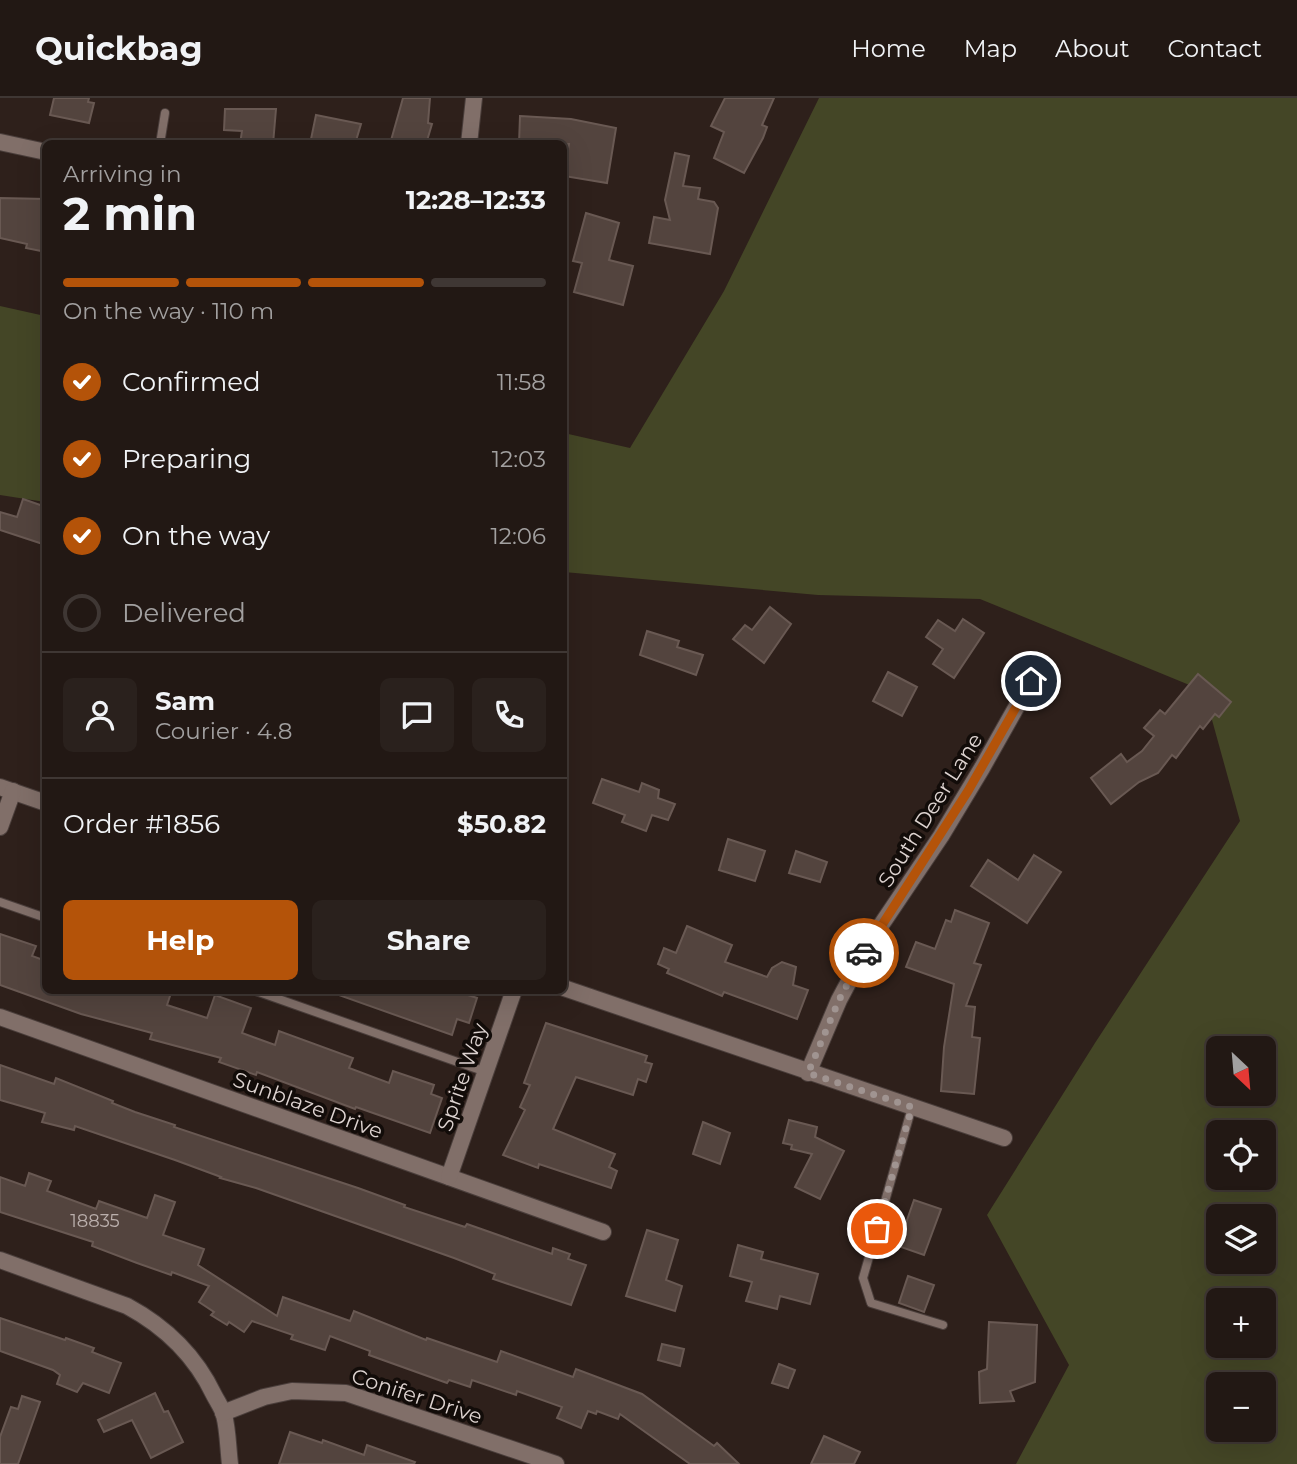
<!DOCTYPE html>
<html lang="en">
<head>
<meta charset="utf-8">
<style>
  body { margin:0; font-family:Montserrat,sans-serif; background:#2a211d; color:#f1f3f6; height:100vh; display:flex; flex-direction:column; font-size:26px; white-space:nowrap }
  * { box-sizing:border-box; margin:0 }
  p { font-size:23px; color:#a2a0a0 }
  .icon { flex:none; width:38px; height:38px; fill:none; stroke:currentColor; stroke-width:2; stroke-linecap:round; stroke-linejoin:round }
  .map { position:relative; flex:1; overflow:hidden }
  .side { position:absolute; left:42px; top:42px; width:525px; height:854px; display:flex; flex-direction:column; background:#221814; border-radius:10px; box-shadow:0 7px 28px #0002,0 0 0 2px #3f3734 }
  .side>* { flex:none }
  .needle { width:46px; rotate:154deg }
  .buttons { position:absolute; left:1206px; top:938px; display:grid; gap:14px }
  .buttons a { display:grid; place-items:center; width:70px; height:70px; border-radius:10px; background:#221814; box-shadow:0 7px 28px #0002,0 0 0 2px #3f3734; font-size:35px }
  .pin { position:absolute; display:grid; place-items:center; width:60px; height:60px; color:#fff; margin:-30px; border:4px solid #fff; border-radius:50%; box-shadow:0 2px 7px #0007 }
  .courier { position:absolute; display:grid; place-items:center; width:70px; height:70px; margin:-35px; border:5px solid #b45309; border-radius:50%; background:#fff; color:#222; box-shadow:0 2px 9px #0007 }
  .overview em { font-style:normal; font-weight:700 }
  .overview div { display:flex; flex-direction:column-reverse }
  .overview { display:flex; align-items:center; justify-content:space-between; height:119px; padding:0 21px }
  h1 { font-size:46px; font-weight:700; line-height:52px }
  .bar { display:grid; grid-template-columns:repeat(4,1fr); gap:10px 7px; align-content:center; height:84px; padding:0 21px }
  .bar i { height:9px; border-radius:5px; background:#3f3734 }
  .bar .current { background:#b45309 }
  .bar p { grid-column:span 4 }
  .line { display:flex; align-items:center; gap:18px; padding:0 21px; border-top:2px solid #3f3734 }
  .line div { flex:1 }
  .round { display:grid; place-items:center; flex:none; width:74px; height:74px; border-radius:10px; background:#2a211d }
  ol { padding:0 21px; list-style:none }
  li { display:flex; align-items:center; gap:21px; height:77px }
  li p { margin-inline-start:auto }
  li .icon { padding:7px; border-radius:50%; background:#b45309; color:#fff; stroke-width:4 }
  li:last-child { color:#a2a0a0 }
  li i { width:38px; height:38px; border:4px solid #3f3734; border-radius:50% }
  .action { display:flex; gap:14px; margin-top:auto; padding:14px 21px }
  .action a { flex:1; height:80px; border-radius:10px; background:#b45309; color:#fff; font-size:28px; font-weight:700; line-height:80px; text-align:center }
  .action a+a { background:#2a211d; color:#f1f3f6 }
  header { display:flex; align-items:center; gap:42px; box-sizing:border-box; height:98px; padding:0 35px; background:#221814; border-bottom:2px solid #3f3734 }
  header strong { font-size:33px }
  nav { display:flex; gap:38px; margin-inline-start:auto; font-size:24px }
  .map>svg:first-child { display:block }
  .green { fill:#444626; fill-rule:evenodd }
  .building { fill:#53443e; stroke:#695953; stroke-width:2 }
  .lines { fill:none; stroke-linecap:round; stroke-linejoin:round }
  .lane-casing { stroke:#4a3e3b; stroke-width:10 }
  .street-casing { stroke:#4a3e3b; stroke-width:18 }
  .lane { stroke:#816f69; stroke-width:8 }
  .street { stroke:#816f69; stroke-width:16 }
  .done { stroke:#a09491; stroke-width:7; stroke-dasharray:0 12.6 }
  .route { stroke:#b45309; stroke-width:9 }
  .labels { text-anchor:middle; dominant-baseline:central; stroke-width:7; stroke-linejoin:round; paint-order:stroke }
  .number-label { font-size:18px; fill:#baafac }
  .street-label { font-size:21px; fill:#ddd3d0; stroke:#120c09 }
</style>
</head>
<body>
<header>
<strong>Quickbag</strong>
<nav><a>Home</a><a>Map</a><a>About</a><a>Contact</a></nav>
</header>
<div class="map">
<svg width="1297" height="1366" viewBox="0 0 1297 1366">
  <rect width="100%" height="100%" fill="#2e201b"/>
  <g class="green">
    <path d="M819,0H1297V1366H1016L1069,1267L987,1117L1095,945L1240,723L1204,593L980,501L818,497L564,474V335L630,350L724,193ZM1218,950H1264V996H1218ZM1218,1034H1264V1080H1218ZM1218,1118H1264V1164H1218ZM1218,1202H1264V1248H1218ZM1218,1286H1264V1332H1218Z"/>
    <polygon points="0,208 45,218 45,404 0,397"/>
  </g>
  <g class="building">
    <polygon points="54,0 89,0 88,4 94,5 89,25 50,17"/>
    <polygon points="403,0 430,0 428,25 432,26 426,46 390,46"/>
    <polygon points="725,0 774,0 762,27 767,29 763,40 744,75 714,60 724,34 711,28"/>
    <polygon points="225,11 276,11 273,46 240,46 242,33 224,32"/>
    <polygon points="316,17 361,26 355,46 310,46"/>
    <polygon points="520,18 571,21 616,30 607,85 564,78 569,46 519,46"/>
    <polygon points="675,55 689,58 683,88 700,90 698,101 714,104 718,110 710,156 649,145 654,119 670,122 665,102"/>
    <polygon points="0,100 46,101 46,154 26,150 27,146 0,140"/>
    <polygon points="586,115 619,125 609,162 633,168 623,207 574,194 582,165 573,163"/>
    <polygon points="23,401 46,409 46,447 0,432 0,414 17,419"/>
    <polygon points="770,509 791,526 764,565 733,541 745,527 752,532"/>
    <polygon points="963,521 984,535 954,580 933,566 943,551 926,539 938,522 955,533"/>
    <polygon points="647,533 679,543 677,549 703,557 696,577 640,557"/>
    <polygon points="888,574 917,589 902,618 873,603"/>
    <polygon points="1198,576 1231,604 1219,619 1215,616 1203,631 1200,628 1176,660 1172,657 1158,675 1139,684 1111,706 1091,680 1121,656 1127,664 1142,653 1154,638 1144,630 1160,612 1165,616"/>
    <polygon points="602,681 639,694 642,685 659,692 658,700 675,706 668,722 652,717 646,733 622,724 625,717 593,705"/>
    <polygon points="728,741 765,753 755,783 719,772"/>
    <polygon points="796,753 827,764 820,784 789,775"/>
    <polygon points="1034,757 1061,774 1027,825 971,788 988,762 1018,782"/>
    <polygon points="955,812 989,825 974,865 981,867 966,908 975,909 972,939 980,940 974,996 941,993 944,949 954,886 906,869 916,844 935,851 946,822 951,824"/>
    <polygon points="687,828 732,847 725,864 767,879 772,870 782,864 796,869 793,887 808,892 797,921 724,894 722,898 667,875 669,871 658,866 664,850 676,855"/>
    <polygon points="0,836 36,848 32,858 46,863 46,892 172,892 167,907 207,920 215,897 251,910 242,935 275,947 279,933 353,960 349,970 389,985 393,973 434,987 431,996 442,1000 430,1035 356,1009 355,1011 257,974 256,977 219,964 221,960 150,941 152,935 81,916 0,887"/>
    <polygon points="334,892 453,892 477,900 469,925 457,921 452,937 333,895"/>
    <polygon points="546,925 647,958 645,964 652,966 646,984 638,981 633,997 576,979 553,1031 615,1056 609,1069 617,1073 611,1090 539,1066 538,1070 503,1057 525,1012 520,1009 530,987 524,985"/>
    <polygon points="0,967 54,986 56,980 113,1003 112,1005 135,1014 175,1027 174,1029 358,1090 405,1107 404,1109 465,1129 467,1126 552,1156 553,1150 570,1156 568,1161 586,1167 571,1207 493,1181 495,1176 454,1160 256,1090 220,1080 221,1079 175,1062 75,1028 74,1032 42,1024 45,1015 0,1002"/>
    <polygon points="789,1022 817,1029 815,1039 844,1053 820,1101 795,1089 812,1056 791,1051 792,1047 783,1045"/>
    <polygon points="703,1024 730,1035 720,1066 693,1056"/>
    <polygon points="29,1075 51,1083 47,1093 96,1111 99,1103 147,1120 155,1097 175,1104 163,1137 204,1151 198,1167 277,1218 283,1199 350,1223 354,1213 426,1242 427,1240 497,1264 501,1253 573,1279 576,1271 642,1296 714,1348 717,1345 739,1366 690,1366 620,1316 618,1321 597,1313 596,1316 588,1313 581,1330 557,1320 562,1309 517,1293 516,1297 472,1282 470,1289 449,1282 447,1285 369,1257 370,1253 330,1238 325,1252 291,1241 293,1237 252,1223 244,1234 229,1224 227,1227 211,1217 214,1214 199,1204 209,1188 172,1174 171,1177 137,1165 92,1148 93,1144 0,1114 0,1079 25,1088"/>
    <polygon points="914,1102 941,1111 924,1157 898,1148"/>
    <polygon points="647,1132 678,1142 666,1182 682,1188 675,1213 626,1198"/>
    <polygon points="738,1147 763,1154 761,1161 818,1176 810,1206 780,1198 777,1211 746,1203 752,1184 730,1178"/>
    <polygon points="908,1178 934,1187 924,1214 899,1205"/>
    <polygon points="0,1220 65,1242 66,1240 94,1250 92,1254 121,1265 109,1295 83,1285 77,1294 57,1286 60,1277 53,1272 0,1253"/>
    <polygon points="989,1224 1037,1227 1035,1284 1010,1293 1014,1303 980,1305 979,1274 987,1271"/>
    <polygon points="662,1246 684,1251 680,1268 658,1262"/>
    <polygon points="779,1266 795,1272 788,1290 772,1285"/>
    <polygon points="155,1295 164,1314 168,1313 183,1344 151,1360 132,1322 104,1334 98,1322"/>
    <polygon points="22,1298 40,1304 18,1366 0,1366 0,1339 11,1309 18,1311"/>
    <polygon points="290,1334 322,1345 323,1342 364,1357 367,1347 415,1364 414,1366 279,1366"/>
    <polygon points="824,1338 860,1354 854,1366 811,1366"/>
  </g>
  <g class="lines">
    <defs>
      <g id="lane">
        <polyline points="160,46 165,15"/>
        <polyline points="0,804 46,820"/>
        <polyline points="253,892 486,974"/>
        <polyline points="912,1009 863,1180 871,1205 943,1227"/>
      </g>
      <g id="street">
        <polyline points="0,44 46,54"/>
        <polyline points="469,46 474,0"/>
        <polyline points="0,689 46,705"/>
        <polyline points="0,729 13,693"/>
        <polyline points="564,890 1004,1040"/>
        <polyline points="0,919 603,1134"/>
        <polyline points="808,975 839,902 871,842 941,738 982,670 1031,583"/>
        <polyline points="449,1079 514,892"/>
        <path d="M0,1162L127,1208C166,1229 195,1257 214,1297C217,1303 222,1310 224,1317C228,1332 228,1350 230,1366"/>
        <polyline points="223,1315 264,1299 292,1293 346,1295 556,1366"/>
      </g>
    </defs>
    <use href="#lane" class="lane-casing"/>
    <use href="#street" class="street-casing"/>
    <use href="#lane" class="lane"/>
    <use href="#street" class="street"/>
  </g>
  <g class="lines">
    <polyline class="done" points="864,855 839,902 808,975 912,1009 877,1131"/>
    <polyline class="route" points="864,855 968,693 1031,583"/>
  </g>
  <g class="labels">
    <g class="number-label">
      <text x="95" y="1123">18835</text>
    </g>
    <g class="street-label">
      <text transform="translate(930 712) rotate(-58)">South Deer Lane</text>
      <text transform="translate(462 979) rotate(-71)">Sprite Way</text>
      <text transform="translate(308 1007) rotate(20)">Sunblaze Drive</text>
      <text transform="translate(417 1298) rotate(18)">Conifer Drive</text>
    </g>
  </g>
</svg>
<div class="buttons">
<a><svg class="needle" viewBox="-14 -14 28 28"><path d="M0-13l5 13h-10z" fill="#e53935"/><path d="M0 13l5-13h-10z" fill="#a2a0a0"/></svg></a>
<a><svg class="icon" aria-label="locate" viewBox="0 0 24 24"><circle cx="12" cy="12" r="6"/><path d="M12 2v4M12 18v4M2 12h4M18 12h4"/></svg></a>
<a><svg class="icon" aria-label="layers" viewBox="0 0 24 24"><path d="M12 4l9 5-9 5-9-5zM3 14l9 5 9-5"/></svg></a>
<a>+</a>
<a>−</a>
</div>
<div class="pin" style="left:877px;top:1131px;background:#ea580c"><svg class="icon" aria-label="bag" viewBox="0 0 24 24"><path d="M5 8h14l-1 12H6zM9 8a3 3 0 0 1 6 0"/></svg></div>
<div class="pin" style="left:1031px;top:583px;background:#1f2937"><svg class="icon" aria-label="home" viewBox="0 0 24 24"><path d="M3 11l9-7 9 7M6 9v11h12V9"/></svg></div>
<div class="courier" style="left:864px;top:855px"><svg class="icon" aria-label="car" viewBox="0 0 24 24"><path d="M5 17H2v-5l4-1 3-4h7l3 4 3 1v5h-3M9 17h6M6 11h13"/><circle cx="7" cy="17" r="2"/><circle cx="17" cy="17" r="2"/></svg></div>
<section class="side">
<div class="overview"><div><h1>2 min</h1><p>Arriving in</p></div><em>12:28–12:33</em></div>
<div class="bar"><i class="current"></i><i class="current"></i><i class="current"></i><i></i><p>On the way · 110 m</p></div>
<ol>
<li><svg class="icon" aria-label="check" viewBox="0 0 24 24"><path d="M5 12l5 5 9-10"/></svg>Confirmed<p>11:58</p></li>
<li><svg class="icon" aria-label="check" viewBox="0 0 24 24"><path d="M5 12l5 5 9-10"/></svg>Preparing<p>12:03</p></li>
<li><svg class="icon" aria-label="check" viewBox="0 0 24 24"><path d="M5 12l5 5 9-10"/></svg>On the way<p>12:06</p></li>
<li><i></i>Delivered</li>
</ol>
<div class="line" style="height:126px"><a class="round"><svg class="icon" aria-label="person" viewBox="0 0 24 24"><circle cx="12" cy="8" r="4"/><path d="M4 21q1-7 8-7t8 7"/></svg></a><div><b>Sam</b><p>Courier · 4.8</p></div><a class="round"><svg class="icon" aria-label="chat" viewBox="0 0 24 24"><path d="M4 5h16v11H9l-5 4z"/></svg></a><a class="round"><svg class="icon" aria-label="phone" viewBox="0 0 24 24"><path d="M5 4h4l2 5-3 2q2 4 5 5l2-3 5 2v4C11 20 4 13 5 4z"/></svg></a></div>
<div class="line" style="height:91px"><div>Order #1856</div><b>$50.82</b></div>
<div class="action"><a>Help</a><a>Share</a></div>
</section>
</div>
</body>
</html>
